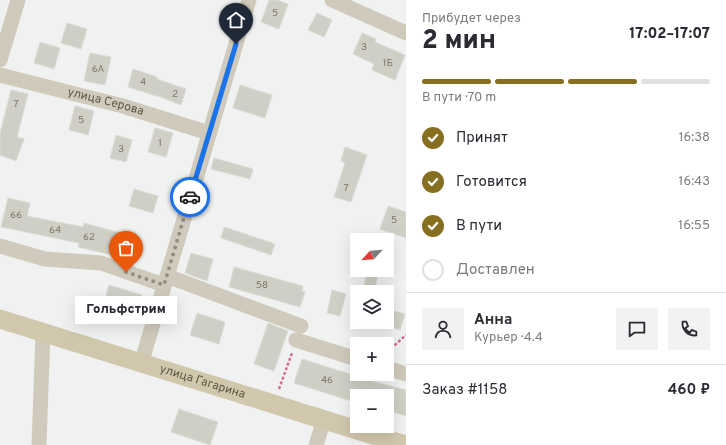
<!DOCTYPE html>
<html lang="ru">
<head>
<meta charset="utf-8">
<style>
  body { margin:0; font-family:Overpass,sans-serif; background:#f2f2f3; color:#2b2b33; height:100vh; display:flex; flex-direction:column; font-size:15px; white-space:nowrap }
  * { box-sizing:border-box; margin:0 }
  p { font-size:13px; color:#7c7c81 }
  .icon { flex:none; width:22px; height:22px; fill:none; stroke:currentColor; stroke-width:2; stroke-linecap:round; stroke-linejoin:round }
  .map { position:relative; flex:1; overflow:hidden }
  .sheet { display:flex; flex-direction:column; background:#fff; width:320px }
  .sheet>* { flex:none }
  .needle { width:26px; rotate:244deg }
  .tools { position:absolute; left:350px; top:233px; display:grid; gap:8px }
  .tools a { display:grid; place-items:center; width:44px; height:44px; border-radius:0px; background:#fff; box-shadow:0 4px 16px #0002; font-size:20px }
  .pin { position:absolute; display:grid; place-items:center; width:34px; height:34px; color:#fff; margin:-41px -17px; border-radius:50% 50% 50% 0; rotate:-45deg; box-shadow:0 0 4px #0007 }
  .pin .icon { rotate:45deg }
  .courier { position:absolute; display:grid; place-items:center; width:40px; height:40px; margin:-20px; border:3px solid #1a73e8; border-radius:50%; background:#fff; color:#222; box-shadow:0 1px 5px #0007 }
  .bubble { position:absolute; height:28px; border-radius:0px; background:#fff; box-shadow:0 4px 16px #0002; font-size:13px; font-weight:800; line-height:28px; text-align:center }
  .summary em { font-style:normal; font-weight:800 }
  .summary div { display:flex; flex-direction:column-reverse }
  .summary { display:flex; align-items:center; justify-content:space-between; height:68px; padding:0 16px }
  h1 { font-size:26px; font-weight:800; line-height:30px }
  .bar { display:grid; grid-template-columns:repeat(4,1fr); gap:6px 4px; align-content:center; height:48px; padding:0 16px }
  .bar i { height:5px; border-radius:3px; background:#e1e1e2 }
  .bar .on { background:#866f1f }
  .bar p { grid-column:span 4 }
  .line { display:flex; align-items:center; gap:10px; padding:0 16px; border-top:1px solid #e1e1e2 }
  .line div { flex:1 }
  .round { display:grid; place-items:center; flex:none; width:42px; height:42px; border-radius:0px; background:#f2f2f3 }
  ol { padding:0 16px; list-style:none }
  li { display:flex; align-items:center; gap:12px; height:44px }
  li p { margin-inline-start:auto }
  li .icon { padding:4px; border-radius:50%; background:#866f1f; color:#fff; stroke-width:4 }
  li:last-child { color:#7c7c81 }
  li i { width:22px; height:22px; border:2px solid #e1e1e2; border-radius:50% }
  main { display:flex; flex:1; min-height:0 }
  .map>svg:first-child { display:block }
  .building { fill:#d0cfc6; stroke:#dcdbd3 }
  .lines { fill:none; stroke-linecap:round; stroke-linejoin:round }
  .path { stroke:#d66e8b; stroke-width:2.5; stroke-dasharray:3 2; stroke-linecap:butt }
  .minor { stroke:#d0cabc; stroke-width:15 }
  .major { stroke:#d1c7ad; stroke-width:19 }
  .done { stroke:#928e82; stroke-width:4; stroke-dasharray:0 7.2 }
  .route { stroke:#1a73e8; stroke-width:5 }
  .labels { text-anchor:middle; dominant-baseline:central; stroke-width:3; stroke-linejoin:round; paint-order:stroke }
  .number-label { font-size:10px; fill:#7b7666 }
  .street-label { font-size:12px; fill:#5f5846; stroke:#fff }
</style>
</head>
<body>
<main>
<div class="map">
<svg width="406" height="445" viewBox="0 0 406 445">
  <rect width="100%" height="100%" fill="#f0f2f2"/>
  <g class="building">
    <polygon points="269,0 277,0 288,4 279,29 261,22"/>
    <polygon points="317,13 332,20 324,37 308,30"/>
    <polygon points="67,23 87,29 81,49 61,43"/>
    <polygon points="362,33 376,39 375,42 405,55 395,80 372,70 374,64 353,54"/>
    <polygon points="40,42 60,48 54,69 34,63"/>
    <polygon points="90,53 111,57 105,85 84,81"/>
    <polygon points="133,69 157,77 157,79 186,89 181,105 163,98 128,87"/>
    <polygon points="240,85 272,95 265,118 233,108"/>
    <polygon points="11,90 28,94 17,137 24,139 16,161 0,155 0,134"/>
    <polygon points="75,106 94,111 88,135 69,130"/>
    <polygon points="155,128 173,133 166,157 148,152"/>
    <polygon points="116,135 132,140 126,162 110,158"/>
    <polygon points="345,147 367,155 351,202 334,197 345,163 341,161"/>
    <polygon points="214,158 253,169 250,179 211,169"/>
    <polygon points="134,189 158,196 153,213 129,206"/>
    <polygon points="8,198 30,203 27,216 83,227 84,223 135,237 129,261 111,257 112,255 78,247 79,243 1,227"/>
    <polygon points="388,206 406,212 406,238 380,229"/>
    <polygon points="224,227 275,244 271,255 221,238"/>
    <polygon points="191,253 213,259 207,281 185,273"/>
    <polygon points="234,267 303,286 302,291 305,292 300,307 229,287"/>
    <polygon points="368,270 379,270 374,292 362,292"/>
    <polygon points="109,285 142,295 133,323 101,313"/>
    <polygon points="332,290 346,294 340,316 327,313"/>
    <polygon points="387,309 405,314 400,330 387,326"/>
    <polygon points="197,313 225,322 219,344 190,335"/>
    <polygon points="268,323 288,331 274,371 254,364"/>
    <polygon points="302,359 375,382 406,390 406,416 387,410 387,396 353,396 351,401 294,383"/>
    <polygon points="179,409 218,422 210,445 171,432"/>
  </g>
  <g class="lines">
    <g class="path">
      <polyline points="387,352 406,335"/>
      <polyline points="279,389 292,353"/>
    </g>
    <g class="minor">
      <polyline points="332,0 406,33"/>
      <polyline points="0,60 18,0"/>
      <path id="s1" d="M0,75L123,106L209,133"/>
      <polyline points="0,246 45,259 101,263 164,285"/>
      <polyline points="167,276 301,326"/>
      <polyline points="296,340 357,359"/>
      <polyline points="141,364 249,0"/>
      <polyline points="387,368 406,374"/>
      <polyline points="39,445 43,333"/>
      <polyline points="316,445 324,420"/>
    </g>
    <path class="major" id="s2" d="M0,319L405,445"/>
  </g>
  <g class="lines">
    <polyline class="done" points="126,272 164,285 190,197"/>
    <polyline class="route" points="190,197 236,44"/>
  </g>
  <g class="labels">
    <g class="number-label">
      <text x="275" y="13">5</text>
      <text x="364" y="47">3</text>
      <text x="388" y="63">1Б</text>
      <text x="98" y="69">6А</text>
      <text x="143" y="82">4</text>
      <text x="175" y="94">2</text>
      <text x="16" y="104">7</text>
      <text x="81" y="120">5</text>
      <text x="160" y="143">1</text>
      <text x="121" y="149">3</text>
      <text x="346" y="188">7</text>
      <text x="16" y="215">66</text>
      <text x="394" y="220">5</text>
      <text x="55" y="230">64</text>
      <text x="89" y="237">62</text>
      <text x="262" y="285">58</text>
      <text x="327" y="380">46</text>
    </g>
    <g class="street-label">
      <text stroke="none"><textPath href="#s1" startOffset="109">улица Серова</textPath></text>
      <text stroke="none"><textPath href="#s2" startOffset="212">улица Гагарина</textPath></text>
    </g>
  </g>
</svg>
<div class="tools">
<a><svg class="needle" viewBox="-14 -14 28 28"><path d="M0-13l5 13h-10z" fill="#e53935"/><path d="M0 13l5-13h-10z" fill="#7c7c81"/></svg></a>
<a><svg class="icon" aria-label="layers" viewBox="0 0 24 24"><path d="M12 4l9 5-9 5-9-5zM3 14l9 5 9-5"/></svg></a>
<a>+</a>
<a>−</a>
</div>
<div class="pin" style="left:126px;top:272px;background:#ea580c"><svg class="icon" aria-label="bag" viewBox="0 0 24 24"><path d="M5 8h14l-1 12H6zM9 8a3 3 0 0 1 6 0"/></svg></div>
<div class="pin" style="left:236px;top:44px;background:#1f2937"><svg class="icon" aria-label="home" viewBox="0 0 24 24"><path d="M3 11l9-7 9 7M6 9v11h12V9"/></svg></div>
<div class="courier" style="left:190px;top:197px"><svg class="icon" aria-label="car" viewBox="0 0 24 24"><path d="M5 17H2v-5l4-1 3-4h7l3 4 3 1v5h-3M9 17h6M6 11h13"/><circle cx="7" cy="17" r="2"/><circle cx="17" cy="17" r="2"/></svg></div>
<div class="bubble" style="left:75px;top:296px;width:102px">Гольфстрим</div>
</div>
<section class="sheet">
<div class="summary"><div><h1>2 мин</h1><p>Прибудет через</p></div><em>17:02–17:07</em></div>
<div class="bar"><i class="on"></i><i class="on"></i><i class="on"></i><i></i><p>В пути · 70 m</p></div>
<ol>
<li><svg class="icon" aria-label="check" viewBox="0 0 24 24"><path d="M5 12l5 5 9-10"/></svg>Принят<p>16:38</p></li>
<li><svg class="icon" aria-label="check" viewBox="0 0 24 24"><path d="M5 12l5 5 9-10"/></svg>Готовится<p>16:43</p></li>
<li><svg class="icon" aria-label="check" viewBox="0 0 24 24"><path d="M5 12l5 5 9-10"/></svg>В пути<p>16:55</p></li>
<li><i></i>Доставлен</li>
</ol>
<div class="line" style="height:72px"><a class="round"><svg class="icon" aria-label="person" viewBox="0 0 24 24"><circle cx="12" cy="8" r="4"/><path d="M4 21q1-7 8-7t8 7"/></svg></a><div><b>Анна</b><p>Курьер · 4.4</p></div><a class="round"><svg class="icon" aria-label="chat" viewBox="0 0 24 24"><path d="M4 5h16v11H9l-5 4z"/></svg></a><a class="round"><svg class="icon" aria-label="phone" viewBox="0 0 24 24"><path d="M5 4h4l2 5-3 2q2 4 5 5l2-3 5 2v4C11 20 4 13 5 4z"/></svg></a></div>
<div class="line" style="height:52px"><div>Заказ #1158</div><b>460 ₽</b></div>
</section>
</main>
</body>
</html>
